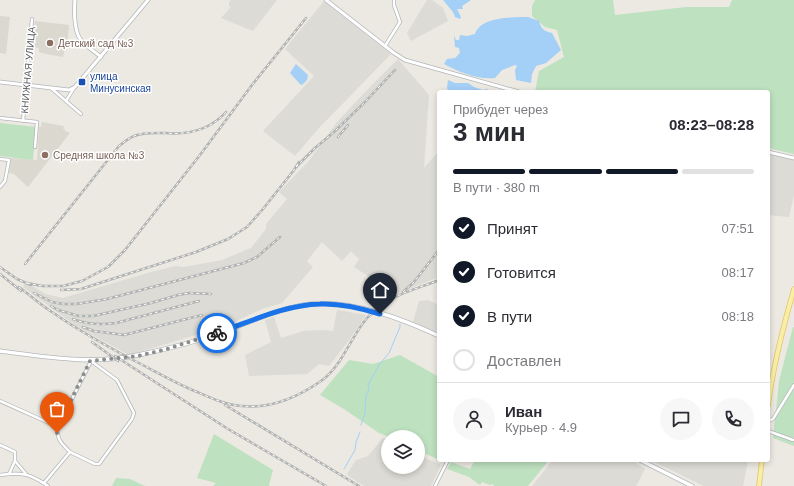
<!DOCTYPE html>
<html lang="ru">
<head>
<meta charset="utf-8">
<style>
  body { margin:0; font-family:Arial,sans-serif; background:#f7f7f7; color:#2b2b33; height:100vh; display:flex; flex-direction:column; font-size:15px; white-space:nowrap }
  * { box-sizing:border-box; margin:0 }
  p { font-size:13px; color:#7c7c81 }
  .icon { flex:none; width:22px; height:22px; fill:none; stroke:currentColor; stroke-width:2; stroke-linecap:round; stroke-linejoin:round }
  .map { position:relative; flex:1; overflow:hidden }
  .drawer { position:absolute; left:437px; top:90px; width:333px; height:372px; display:flex; flex-direction:column; background:#fff; border-radius:4px; box-shadow:0 2px 6px #0003 }
  .drawer>* { flex:none }
  .controls { position:absolute; left:381px; top:430px; display:grid; gap:8px }
  .controls a { display:grid; place-items:center; width:44px; height:44px; border-radius:50%; background:#fff; box-shadow:0 2px 6px #0003; font-size:20px }
  .pin { position:absolute; display:grid; place-items:center; width:34px; height:34px; color:#fff; margin:-41px -17px; border-radius:50% 50% 50% 0; rotate:-45deg; box-shadow:0 0 4px #0007 }
  .pin .icon { rotate:45deg }
  .courier { position:absolute; display:grid; place-items:center; width:40px; height:40px; margin:-20px; border:3px solid #1a73e8; border-radius:50%; background:#fff; color:#222; box-shadow:0 1px 5px #0007 }
  .head em { font-style:normal; font-weight:600 }
  .head div { display:flex; flex-direction:column-reverse }
  .head { display:flex; align-items:center; justify-content:space-between; height:68px; padding:0 16px }
  h1 { font-size:26px; font-weight:600; line-height:30px }
  .bar { display:grid; grid-template-columns:repeat(4,1fr); gap:6px 4px; align-content:center; height:48px; padding:0 16px }
  .bar i { height:5px; border-radius:3px; background:#e1e1e2 }
  .bar .on { background:#111827 }
  .bar p { grid-column:span 4 }
  .line { display:flex; align-items:center; gap:10px; padding:0 16px; border-top:1px solid #e1e1e2 }
  .line div { flex:1 }
  .round { display:grid; place-items:center; flex:none; width:42px; height:42px; border-radius:21px; background:#f7f7f7 }
  ol { padding:0 16px; list-style:none }
  li { display:flex; align-items:center; gap:12px; height:44px }
  li p { margin-inline-start:auto }
  li .icon { padding:4px; border-radius:50%; background:#111827; color:#fff; stroke-width:4 }
  li:last-child { color:#7c7c81 }
  li i { width:22px; height:22px; border:2px solid #e1e1e2; border-radius:50% }
  .map>svg:first-child { display:block }
  .industrial { fill:#dcdbd5 }
  .education { fill:#dbd8cf }
  .green { fill:#bee1c0 }
  .water { fill:#a4cff7 }
  .lines { fill:none; stroke-linecap:round; stroke-linejoin:round }
  .stream { stroke:#a4cff7; stroke-width:1 }
  .minor-casing { stroke:#b3b6ba; stroke-width:4 }
  .tertiary-casing { stroke:#b3b6ba; stroke-width:4.5 }
  .secondary-casing { stroke:#b4b7bc; stroke-width:5 }
  .primary-casing { stroke:#e5c560; stroke-width:5.5 }
  .minor { stroke:#fff; stroke-width:2.5 }
  .tertiary { stroke:#fff; stroke-width:3 }
  .secondary { stroke:#fff; stroke-width:3.5 }
  .primary { stroke:#f8eea9; stroke-width:4 }
  .rail-casing { stroke:#b1b2b2; stroke-width:2.5 }
  .rail { stroke:#fff; stroke-width:1; stroke-dasharray:3; stroke-linecap:butt }
  .done { stroke:#8c8d8d; stroke-width:4; stroke-dasharray:0 7.2 }
  .route { stroke:#1a73e8; stroke-width:5 }
  .education-dot { fill:#8d6e63; stroke:#fff; stroke-width:1.5 }
  .transit-dot { fill:#1a4fb4; stroke:#fff; stroke-width:1.5 }
  .labels { text-anchor:middle; dominant-baseline:central; stroke-width:3; stroke-linejoin:round; paint-order:stroke }
  .education-label { font-size:10px; fill:#785e54; stroke:#fff; text-anchor:start }
  .street-label { font-size:10px; fill:#595c60; stroke:#fff }
  .transit-label { font-size:10px; fill:#164399; stroke:#fff; text-anchor:start }
</style>
</head>
<body>
<div class="map">
<svg width="794" height="486" viewBox="0 0 794 486">
  <rect width="100%" height="100%" fill="#ebe9e1"/>
  <g class="industrial">
    <polygon points="231,0 277,0 253,31 221,18 231,7 229,6 229,2"/>
    <polygon points="427,0 432,0 443,8 448,21 411,41 407,33"/>
    <polygon points="324,1 391,54 318,129 295,156 263,131 314,76 285,49"/>
    <polygon points="398,59 429,95 424,168 439,151 439,277 396,294 354,267 359,259 351,251 342,261 322,242 307,261 313,267 282,303 262,309 226,326 129,355 76,326 23,287 26,282 45,294 63,298 151,272 175,266 184,267 222,260 251,248 266,229 266,224 287,199 279,192 308,162 337,122 364,93"/>
    <polygon points="768,153 794,159 794,195 789,217 768,215"/>
    <polygon points="428,300 439,305 439,333 413,322 419,301"/>
    <polygon points="337,310 366,315 347,343 329,366 319,364 307,374 249,376 245,355 271,342 265,320 274,317 281,338 303,331 321,330 333,331"/>
    <polygon points="383,438 388,441 388,467 418,467 418,455 441,465 431,486 364,486 350,477 347,474 356,460 368,456"/>
    <polygon points="553,460 632,460 645,469 636,486 532,486"/>
    <polygon points="650,460 748,460 743,486 704,486"/>
  </g>
  <g class="education">
    <polygon points="0,16 10,17 6,54 0,53"/>
    <polygon points="35,21 69,25 68,38 63,57 46,54 39,52 39,48 32,47"/>
    <polygon points="42,122 64,126 63,129 65,129 65,131 70,133 28,187 14,174 9,173 11,158 37,160 39,127 41,127"/>
  </g>
  <g class="green">
    <polygon points="535,0 613,0 615,15 686,7 729,7 732,0 794,0 794,154 768,148 768,92 535,92 539,71 564,57 557,30 545,27 532,16 532,6"/>
    <polygon points="0,123 36,127 33,160 0,156"/>
    <polygon points="793,327 794,327 794,446 773,438 779,381"/>
    <polygon points="400,355 439,377 439,460 418,450 418,437 389,437 379,433 344,409 320,395 349,360 373,364"/>
    <polygon points="214,434 273,470 269,485 270,486 213,486 216,483 197,478"/>
    <polygon points="475,460 549,460 528,486 494,486 493,484 490,485 482,482 480,485 469,477 447,469 451,462 470,469"/>
    <polygon points="116,478 130,479 145,486 112,486"/>
  </g>
  <g class="water">
    <polygon points="443,0 471,0 462,6 463,9 457,9 461,17 460,19 455,17 453,12"/>
    <path d="M519,17H528L539,21C541,29 544,31 552,33L561,50L546,63L536,66L532,74L531,83L516,80L515,70L517,66L515,65L502,70L495,78C478,80 459,72 444,64L447,59L455,58L460,53L459,48L455,47L454,36L456,40H459L460,35L467,36L475,34C481,18 505,18 519,17Z"/>
    <polygon points="296,64 308,75 307,80 302,85 300,84 290,73"/>
    <polygon points="448,80 455,83 468,83 474,87 483,90 487,89 493,92 449,92 447,88"/>
  </g>
  <g class="lines">
    <g class="stream">
      <polyline points="361,425 365,413 366,395 369,390 368,385 379,365 389,353 400,327 400,324"/>
      <polyline points="344,469 355,450 356,442 360,432"/>
    </g>
    <defs>
      <g id="minor">
        <polyline points="385,46 400,22 394,5 394,0"/>
        <polyline points="51,88 81,114"/>
        <polyline points="66,101 74,88"/>
        <polyline points="0,118 37,122 35,147"/>
        <polyline points="23,121 32,19"/>
        <polyline points="0,159 9,160 5,181 0,187"/>
        <polyline points="0,401 58,427"/>
        <polyline points="768,421 773,419 794,385"/>
        <polyline points="768,431 793,440"/>
        <polyline points="0,445 15,452 15,461 26,474"/>
        <polyline points="9,474 15,461"/>
        <path d="M0,475C21,472 29,473 48,486"/>
        <path d="M44,483L70,452C62,444 56,439 58,427L91,361L117,380L134,413L132,419L99,464H95L70,452"/>
        <polyline points="435,486 448,460"/>
      </g>
      <g id="tertiary">
        <path d="M75,0C74,11 74,32 81,40C87,47 95,52 101,57"/>
        <polyline points="326,0 394,53 405,60 519,92"/>
        <polyline points="0,82 69,90 75,87 148,0"/>
        <polyline points="768,152 794,158"/>
      </g>
      <g id="secondary">
        <path d="M0,351C47,357 91,365 138,355C168,349 199,341 228,330C255,320 282,307 311,304C352,300 403,319 439,336"/>
        <polyline points="640,460 692,486"/>
      </g>
      <g id="primary">
        <path d="M768,406C773,366 783,327 794,289"/>
        <polyline points="759,486 762,460"/>
      </g>
    </defs>
    <use href="#minor" class="minor-casing"/>
    <use href="#tertiary" class="tertiary-casing"/>
    <use href="#secondary" class="secondary-casing"/>
    <use href="#primary" class="primary-casing"/>
    <use href="#minor" class="minor"/>
    <use href="#tertiary" class="tertiary"/>
    <use href="#secondary" class="secondary"/>
    <use href="#primary" class="primary"/>
    <defs>
      <g id="rail">
        <polyline points="338,137 348,125"/>
        <polyline points="296,167 315,148 334,132 364,103 395,70"/>
        <path d="M25,264L119,146C124,142 129,138 134,136C144,132 155,133 165,133C189,135 210,130 226,112"/>
        <polyline points="0,267 17,279 31,285"/>
        <polyline points="0,274 21,291"/>
        <polyline points="27,283 42,286 63,286 82,281 108,267 125,250 200,155 252,85 306,18"/>
        <path d="M19,287C31,296 42,306 55,314C79,331 105,345 131,359C151,369 170,380 190,389C207,396 224,405 242,406C270,409 298,397 321,381C345,364 352,330 374,311C391,295 417,289 439,280"/>
        <polyline points="61,290 81,289 196,252 228,239 247,227 263,209 294,170 299,162"/>
        <polyline points="403,292 414,282 439,250"/>
        <polyline points="34,293 52,302 63,304 76,304 107,299 244,263 257,257 280,237"/>
        <polyline points="51,306 58,310 79,316 93,316 151,303 178,295 189,293 211,294"/>
        <path d="M73,319C88,325 101,325 116,323L199,301"/>
        <polyline points="83,327 94,331 124,335 202,315"/>
        <polyline points="92,342 118,361"/>
        <polyline points="115,356 228,429 326,486"/>
        <polyline points="225,405 359,486"/>
      </g>
    </defs>
    <use href="#rail" class="rail-casing"/>
    <use href="#rail" class="rail"/>
  </g>
  <g class="lines">
    <polyline class="done" points="57,433 58,427 90,361 138,356 167,349 217,333"/>
    <path class="route" d="M217,333C250,322 284,305 320,304C340,303 361,308 380,314"/>
  </g>
  <g class="education-dot">
    <circle cx="50" cy="43" r="4"/>
    <circle cx="45" cy="155" r="4"/>
  </g>
  <rect class="transit-dot" x="78" y="78" width="8" height="8" rx="2"/>
  <g class="labels">
    <g class="education-label">
      <text x="58" y="43">Детский сад №3</text>
      <text x="53" y="155">Средняя школа №3</text>
    </g>
    <g class="street-label">
      <text transform="translate(28 70) rotate(-85)">КНИЖНАЯ УЛИЦА</text>
    </g>
    <g class="transit-label">
      <text x="90" y="76">улица<tspan x="90" dy="12">Минусинская</tspan></text>
    </g>
  </g>
</svg>
<div class="controls">
<a><svg class="icon" aria-label="layers" viewBox="0 0 24 24"><path d="M12 4l9 5-9 5-9-5zM3 14l9 5 9-5"/></svg></a>
</div>
<div class="pin" style="left:57px;top:433px;background:#ea580c"><svg class="icon" aria-label="bag" viewBox="0 0 24 24"><path d="M5 8h14l-1 12H6zM9 8a3 3 0 0 1 6 0"/></svg></div>
<div class="pin" style="left:380px;top:314px;background:#1f2937"><svg class="icon" aria-label="home" viewBox="0 0 24 24"><path d="M3 11l9-7 9 7M6 9v11h12V9"/></svg></div>
<div class="courier" style="left:217px;top:333px"><svg class="icon" aria-label="bike" viewBox="0 0 24 24"><circle cx="6" cy="16" r="4"/><circle cx="18" cy="16" r="4"/><path d="M6 16l4-8h5l3 8M10 8l3 8H6M13 5h3"/></svg></div>
<section class="drawer">
<div class="head"><div><h1>3 мин</h1><p>Прибудет через</p></div><em>08:23–08:28</em></div>
<div class="bar"><i class="on"></i><i class="on"></i><i class="on"></i><i></i><p>В пути · 380 m</p></div>
<ol>
<li><svg class="icon" aria-label="check" viewBox="0 0 24 24"><path d="M5 12l5 5 9-10"/></svg>Принят<p>07:51</p></li>
<li><svg class="icon" aria-label="check" viewBox="0 0 24 24"><path d="M5 12l5 5 9-10"/></svg>Готовится<p>08:17</p></li>
<li><svg class="icon" aria-label="check" viewBox="0 0 24 24"><path d="M5 12l5 5 9-10"/></svg>В пути<p>08:18</p></li>
<li><i></i>Доставлен</li>
</ol>
<div class="line" style="height:72px"><a class="round"><svg class="icon" aria-label="person" viewBox="0 0 24 24"><circle cx="12" cy="8" r="4"/><path d="M4 21q1-7 8-7t8 7"/></svg></a><div><b>Иван</b><p>Курьер · 4.9</p></div><a class="round"><svg class="icon" aria-label="chat" viewBox="0 0 24 24"><path d="M4 5h16v11H9l-5 4z"/></svg></a><a class="round"><svg class="icon" aria-label="phone" viewBox="0 0 24 24"><path d="M5 4h4l2 5-3 2q2 4 5 5l2-3 5 2v4C11 20 4 13 5 4z"/></svg></a></div>
</section>
</div>
</body>
</html>
